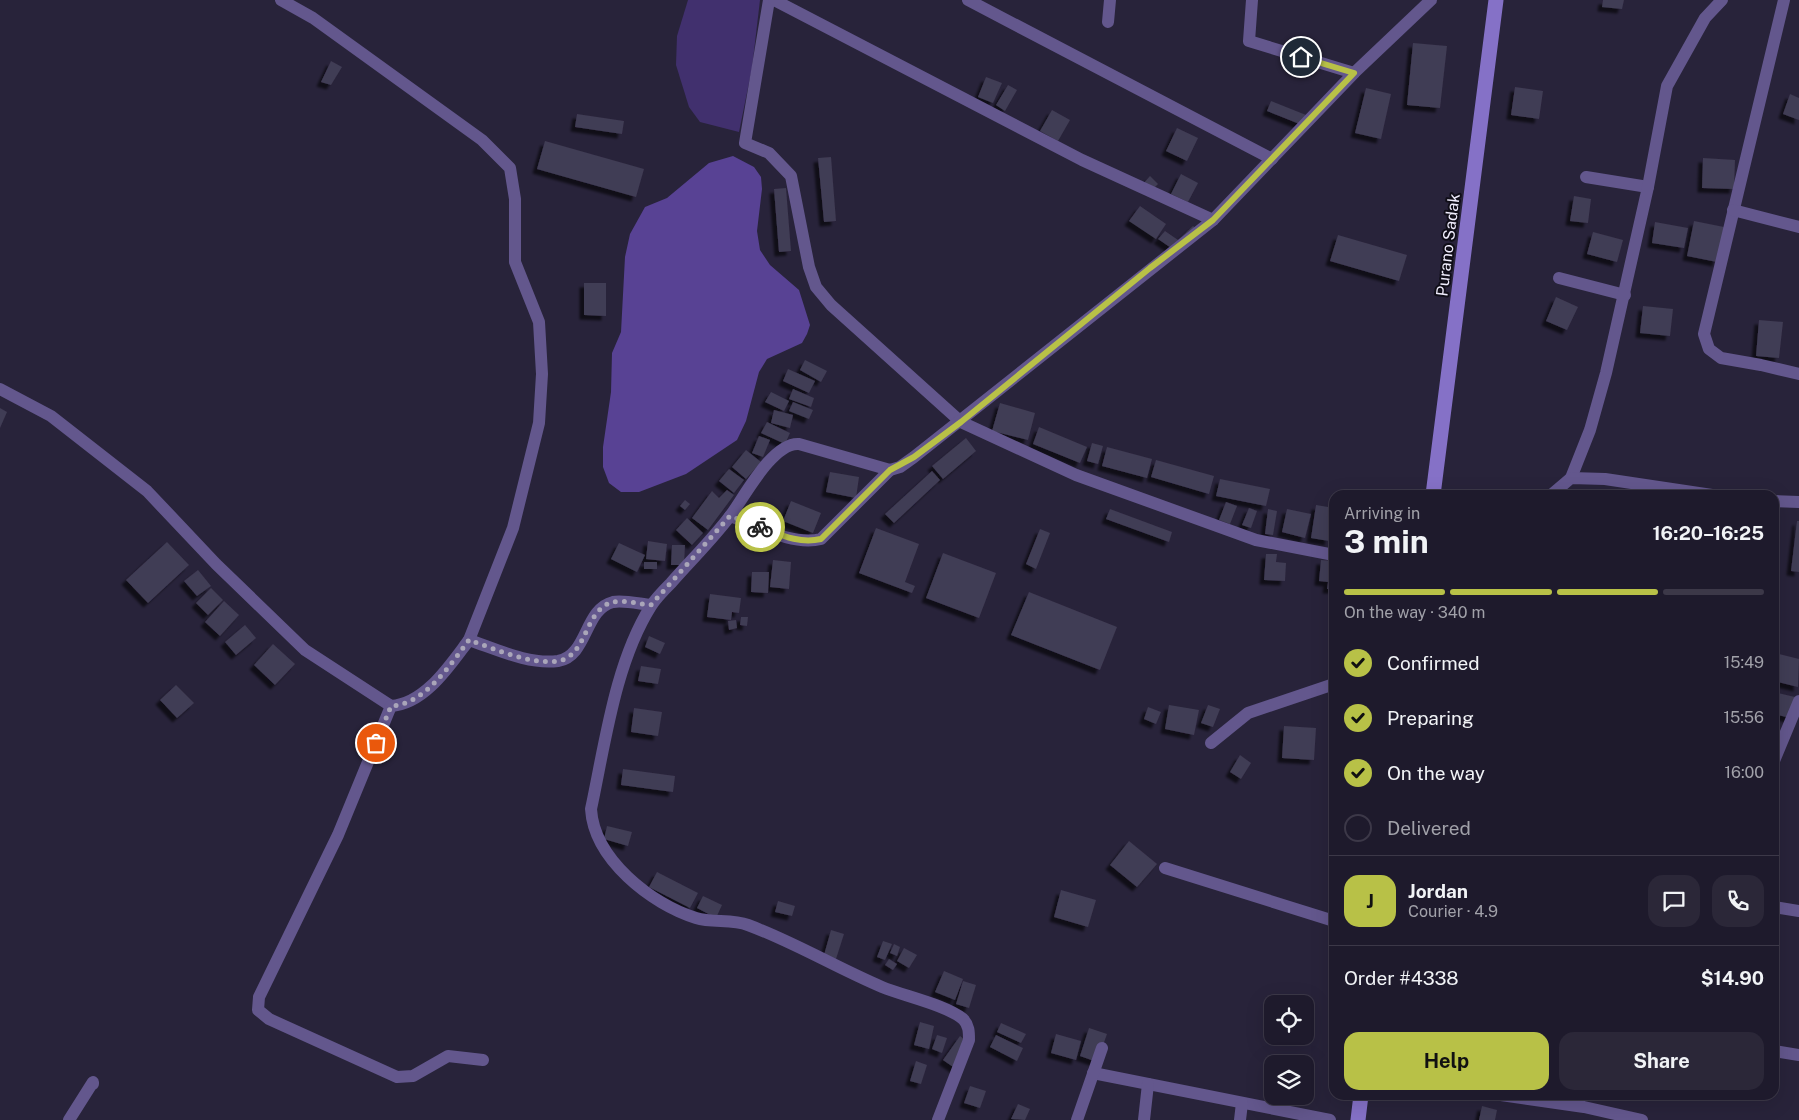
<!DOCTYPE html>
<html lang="en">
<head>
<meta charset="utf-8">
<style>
  body { margin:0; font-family:"Public Sans",sans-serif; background:#2b2738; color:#f1f3f6; height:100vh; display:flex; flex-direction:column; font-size:19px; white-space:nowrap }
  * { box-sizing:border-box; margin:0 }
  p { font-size:16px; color:#a1a1a9 }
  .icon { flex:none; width:28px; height:28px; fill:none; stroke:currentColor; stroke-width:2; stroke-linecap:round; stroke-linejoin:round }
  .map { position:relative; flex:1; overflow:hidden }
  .panel { position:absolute; left:1329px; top:490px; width:450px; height:610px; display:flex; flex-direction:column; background:#1e1a2c; border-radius:15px; box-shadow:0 5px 20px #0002,0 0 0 1px #3c3848 }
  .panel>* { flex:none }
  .tools { position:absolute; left:1264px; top:995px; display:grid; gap:10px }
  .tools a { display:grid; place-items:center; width:50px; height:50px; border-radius:10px; background:#1e1a2c; box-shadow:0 5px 20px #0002,0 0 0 1px #3c3848; font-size:25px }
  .pin { position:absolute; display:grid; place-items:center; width:42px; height:42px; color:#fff; margin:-21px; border:2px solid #fff; border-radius:50%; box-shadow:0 1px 5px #0007 }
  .courier { position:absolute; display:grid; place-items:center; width:50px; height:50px; margin:-25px; border:4px solid #b8c147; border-radius:50%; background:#fff; color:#222; box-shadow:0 1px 6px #0007 }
  .head em { font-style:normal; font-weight:700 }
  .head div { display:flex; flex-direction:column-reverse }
  .head { display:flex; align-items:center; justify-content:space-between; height:85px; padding:0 15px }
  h1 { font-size:32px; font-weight:700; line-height:38px }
  .bar { display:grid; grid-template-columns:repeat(4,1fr); gap:8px 5px; align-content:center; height:60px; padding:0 15px }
  .bar i { height:6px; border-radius:4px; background:#3c3848 }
  .bar .selected { background:#b8c147 }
  .bar p { grid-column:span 4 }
  .line { display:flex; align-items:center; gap:12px; padding:0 15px; border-top:1px solid #3c3848 }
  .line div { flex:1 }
  .round { display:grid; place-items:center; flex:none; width:52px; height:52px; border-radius:15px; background:#2b2738 }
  ol { padding:0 15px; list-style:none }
  li { display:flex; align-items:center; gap:15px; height:55px }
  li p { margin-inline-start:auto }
  li .icon { padding:5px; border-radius:50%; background:#b8c147; color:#111; stroke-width:4 }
  li:last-child { color:#a1a1a9 }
  li i { width:28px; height:28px; border:2px solid #3c3848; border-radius:50% }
  .primary-button { display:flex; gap:10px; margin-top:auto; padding:10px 15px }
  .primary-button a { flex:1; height:58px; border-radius:15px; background:#b8c147; color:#111; font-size:20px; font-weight:700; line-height:58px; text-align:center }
  .primary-button a+a { background:#2b2738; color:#f1f3f6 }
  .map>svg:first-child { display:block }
  .green { fill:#41306e }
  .forest { fill:#584294 }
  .building { fill:#403c54; filter:url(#shadow) }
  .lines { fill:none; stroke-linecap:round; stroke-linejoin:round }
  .street { stroke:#63578d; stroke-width:12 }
  .secondary { stroke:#8571c7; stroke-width:15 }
  .done { stroke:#aaa6b9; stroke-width:5; stroke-dasharray:0 9 }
  .route { stroke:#b8c147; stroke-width:6 }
  .labels { text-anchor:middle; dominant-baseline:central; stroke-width:4; stroke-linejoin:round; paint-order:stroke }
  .street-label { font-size:16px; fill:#f0edfd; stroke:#100e18 }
</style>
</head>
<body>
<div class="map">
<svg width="1799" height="1120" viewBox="0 0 1799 1120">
  <defs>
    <filter id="shadow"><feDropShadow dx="-4.5" dy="4.5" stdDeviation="1" flood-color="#0009"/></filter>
  </defs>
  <rect width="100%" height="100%" fill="#28233a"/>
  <polygon class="green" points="688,0 760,0 752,68 739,132 700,122 689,107 676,65 677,36"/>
  <polygon class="forest" points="733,156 754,167 761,177 762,189 757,231 760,250 770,265 799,290 810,325 807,334 802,343 767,359 759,372 746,421 737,440 686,474 639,492 621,492 609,483 603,467 603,447 611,392 612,353 621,332 625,257 630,234 645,207 667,198 709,163"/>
  <g class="building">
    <polygon points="1603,0 1624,0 1622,9 1602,7"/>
    <polygon points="1413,43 1447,46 1440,108 1407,105"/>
    <polygon points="331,61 342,67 331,85 321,82"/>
    <polygon points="986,77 1002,83 993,103 978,97"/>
    <polygon points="1008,85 1017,90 1005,111 996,105"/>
    <polygon points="1515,87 1543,91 1539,119 1511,115"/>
    <polygon points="1366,88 1391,94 1381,139 1355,133"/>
    <polygon points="1790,94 1799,98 1799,120 1783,114"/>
    <polygon points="1271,101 1306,115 1302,125 1267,111"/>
    <polygon points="1052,110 1070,120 1058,141 1040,131"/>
    <polygon points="577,114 624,121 622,134 575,127"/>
    <polygon points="1177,128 1198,138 1187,161 1166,151"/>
    <polygon points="545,141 644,169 636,197 537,169"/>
    <polygon points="831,157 836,221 824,222 818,158"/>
    <polygon points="1703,158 1735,160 1734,189 1702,188"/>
    <polygon points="1181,174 1198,183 1188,202 1171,194"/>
    <polygon points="1150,176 1158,184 1151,191 1143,184"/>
    <polygon points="786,188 791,251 779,252 774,189"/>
    <polygon points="1574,196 1591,199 1588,223 1570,221"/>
    <polygon points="1140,206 1166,224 1156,239 1129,221"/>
    <polygon points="1694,221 1724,227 1717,262 1687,256"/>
    <polygon points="1655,222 1688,228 1684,248 1652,243"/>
    <polygon points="1193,226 1199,231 1177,252 1158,239 1165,231 1178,240"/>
    <polygon points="1593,232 1623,240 1617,262 1587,254"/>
    <polygon points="1338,235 1407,255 1399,281 1330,261"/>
    <polygon points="584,283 606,283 606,316 584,315"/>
    <polygon points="1556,297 1578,307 1567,330 1546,321"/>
    <polygon points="1643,306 1673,309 1670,336 1640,333"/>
    <polygon points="1759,320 1783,322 1779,358 1756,356"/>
    <polygon points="805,360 827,371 821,382 800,370"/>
    <polygon points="788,369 815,381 809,393 783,381"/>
    <polygon points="793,389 814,398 811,407 789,399"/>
    <polygon points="771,392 789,401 784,411 765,402"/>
    <polygon points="793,402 813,410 809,419 789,411"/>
    <polygon points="1000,403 1035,413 1028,440 992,431"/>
    <polygon points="0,408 7,412 0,428"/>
    <polygon points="774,410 793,415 790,428 771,423"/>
    <polygon points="767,422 790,433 785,444 761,433"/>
    <polygon points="1039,427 1087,447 1080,463 1033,444"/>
    <polygon points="759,436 770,440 763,457 752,453"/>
    <polygon points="966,438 976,451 943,479 932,466"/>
    <polygon points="1092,443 1103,446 1098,464 1087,461"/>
    <polygon points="1107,447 1152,459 1147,478 1102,466"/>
    <polygon points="746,450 761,462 746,479 732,467"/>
    <polygon points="1156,460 1214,476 1209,494 1151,477"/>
    <polygon points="729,469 744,480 734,493 719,481"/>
    <polygon points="932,471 940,480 894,523 885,514"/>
    <polygon points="830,472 859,477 856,498 826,492"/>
    <polygon points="1220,479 1270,489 1266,506 1216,496"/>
    <polygon points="727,490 734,495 708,530 692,518 712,491 719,498"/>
    <polygon points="685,500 690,504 685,510 680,506"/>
    <polygon points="791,501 821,513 813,533 783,521"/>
    <polygon points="1226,502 1237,506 1230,524 1219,520"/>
    <polygon points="1316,505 1334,508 1329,541 1311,538"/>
    <polygon points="1249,508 1257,511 1251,528 1242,525"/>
    <polygon points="1110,509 1172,532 1169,542 1106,519"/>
    <polygon points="1268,509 1277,511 1273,535 1265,534"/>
    <polygon points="1287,509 1311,514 1305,538 1282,532"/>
    <polygon points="687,518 703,533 692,545 676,530"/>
    <polygon points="1797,521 1799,521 1799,572 1791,571"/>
    <polygon points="876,528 919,544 905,582 915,586 912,593 859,573"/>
    <polygon points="1040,529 1050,533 1036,569 1026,564"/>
    <polygon points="648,541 667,544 665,561 646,559"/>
    <polygon points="167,542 189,565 148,603 126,580"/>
    <polygon points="619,543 645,555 637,572 611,559"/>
    <polygon points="672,545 685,545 684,565 671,565"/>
    <polygon points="943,553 996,573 979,618 926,598"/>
    <polygon points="1266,554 1277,554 1276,562 1286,563 1285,581 1264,580"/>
    <polygon points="773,560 791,562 789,589 770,587"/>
    <polygon points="1321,560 1334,561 1334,589 1327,589 1328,582 1319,581"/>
    <rect x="644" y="562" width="13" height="7"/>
    <polygon points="198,570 211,586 197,596 184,581"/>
    <polygon points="752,572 769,572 768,593 751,592"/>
    <polygon points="211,588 223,600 208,615 196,603"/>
    <polygon points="1029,592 1117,627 1100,670 1011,635"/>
    <polygon points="710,594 741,598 739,613 732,612 731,620 707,617"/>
    <polygon points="224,601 239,615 220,636 205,622"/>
    <polygon points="741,617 748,617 747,626 740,625"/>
    <polygon points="736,620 737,628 729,630 728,621"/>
    <polygon points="245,625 256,638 236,655 225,642"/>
    <polygon points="649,636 665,643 660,654 645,647"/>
    <polygon points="273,644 295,664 275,685 254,665"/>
    <polygon points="1779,654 1799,659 1798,687 1774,681"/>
    <polygon points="641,666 661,669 658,684 638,681"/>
    <polygon points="176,685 194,703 177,718 160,700"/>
    <polygon points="1774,692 1795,697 1790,718 1774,714"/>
    <polygon points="1169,705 1199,710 1194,735 1165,729"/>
    <polygon points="1208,705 1220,709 1213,727 1201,723"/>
    <polygon points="1148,707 1161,712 1156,724 1144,719"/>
    <polygon points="634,708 662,712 658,736 631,732"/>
    <polygon points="1774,719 1779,721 1774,737"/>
    <polygon points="1284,726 1316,728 1314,760 1282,758"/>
    <polygon points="1240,755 1251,763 1241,779 1230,772"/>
    <polygon points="623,769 675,776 673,792 621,785"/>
    <polygon points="607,826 632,832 628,846 604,839"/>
    <polygon points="1129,841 1157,864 1137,887 1110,865"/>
    <polygon points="657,872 698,893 690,908 649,887"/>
    <polygon points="1061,890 1096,900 1088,927 1054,917"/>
    <polygon points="703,896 722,905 716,918 697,908"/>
    <polygon points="778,901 795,906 792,916 775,912"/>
    <polygon points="831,930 844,934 836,959 824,955"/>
    <polygon points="883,941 892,944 885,960 877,957"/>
    <polygon points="894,944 900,947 897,956 890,953"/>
    <polygon points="904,948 917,955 909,968 897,961"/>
    <polygon points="889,959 897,964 893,970 885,965"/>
    <polygon points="944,971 963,979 955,1000 935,992"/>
    <polygon points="963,981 976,985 969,1008 956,1004"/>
    <polygon points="920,1022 934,1026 929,1049 914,1045"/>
    <polygon points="1001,1023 1026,1034 1021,1043 997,1032"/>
    <polygon points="1089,1028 1107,1034 1097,1062 1080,1056"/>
    <polygon points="1056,1034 1081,1041 1076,1060 1051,1053"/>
    <polygon points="937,1035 947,1038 942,1053 932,1049"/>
    <polygon points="996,1035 1023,1048 1017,1061 990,1047"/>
    <polygon points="960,1036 973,1046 956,1069 943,1060"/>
    <polygon points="916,1061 927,1065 921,1084 910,1081"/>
    <polygon points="970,1086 986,1091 980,1108 964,1103"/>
    <polygon points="1018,1104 1030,1109 1025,1120 1011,1119"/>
    <polygon points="1482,1106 1497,1110 1495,1120 1479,1120"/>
  </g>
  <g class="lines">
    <g class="street">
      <polyline points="281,0 313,18 482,140 510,168 515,199 515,262 539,322 542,374 539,423 513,528 469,640"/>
      <polyline points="769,0 745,143 769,153 791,176 809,267 816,287 831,305 961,422 1076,475 1256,540 1334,555"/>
      <polyline points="774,0 1082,160 1213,220"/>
      <polyline points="968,0 1272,159"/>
      <polyline points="1252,0 1249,41 1354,73"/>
      <polyline points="1784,0 1704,334 1709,349 1721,358 1761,365 1799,374"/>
      <polyline points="1108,22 1110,0"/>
      <polyline points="1586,177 1648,187"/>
      <polyline points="1733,210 1799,227"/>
      <polyline points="1559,278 1625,295"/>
      <path d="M0,389L51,416L147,491L216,564L305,650L391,706C425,704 450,665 469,640C496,649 529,665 558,661C588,656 584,609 613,602C624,600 640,604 651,605"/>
      <polyline points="1571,478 1590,430 1606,373 1648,187 1667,86 1705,18 1722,0"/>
      <polyline points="1551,495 1571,478 1605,479 1712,495"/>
      <polyline points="1774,501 1799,502"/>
      <path d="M730,516C758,526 792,546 821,539L890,470"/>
      <polyline points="391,706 338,835 259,997 258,1010 269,1019 397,1077 413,1076 448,1056 483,1060"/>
      <polyline points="1211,743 1248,713 1334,684"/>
      <polyline points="1774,761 1799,701"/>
      <polyline points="1165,868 1334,921"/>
      <polyline points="1774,907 1799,911"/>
      <polyline points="1774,1051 1799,1055"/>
      <polyline points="1093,1073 1330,1120"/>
      <polyline points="1501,1095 1584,1107 1642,1120"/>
      <polyline points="69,1120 93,1082 93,1084"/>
      <path d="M938,1120L969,1040C969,1032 969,1025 963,1019C946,1005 904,996 882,987C837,968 794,942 748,925C732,919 712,923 696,918C651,904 594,859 591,809C605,744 615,663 651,606C656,598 664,590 671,583C691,560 715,537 733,512C747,492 774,442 799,444L890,470L900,467L914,457L1213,220L1354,73L1431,0"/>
      <polyline points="1077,1120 1102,1048"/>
      <polyline points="1144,1120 1148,1084"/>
      <polyline points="1240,1120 1242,1103"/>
    </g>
    <g class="secondary">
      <polyline points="1433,495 1496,0"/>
      <polyline points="1358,1120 1361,1095"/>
    </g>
  </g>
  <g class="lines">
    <path class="done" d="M376,743L391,706C424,705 450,665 469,640C496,649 529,665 558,661C588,656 584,609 613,602C624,600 640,604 651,605L730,516L760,527"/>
    <path class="route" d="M760,527C781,535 799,544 821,539L890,470L914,457L961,422L1150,268L1213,220L1354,73L1301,57"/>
  </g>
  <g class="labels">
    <g class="street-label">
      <text transform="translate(1448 245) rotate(-83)">Purano Sadak</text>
    </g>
  </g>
</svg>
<div class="tools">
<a><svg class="icon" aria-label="locate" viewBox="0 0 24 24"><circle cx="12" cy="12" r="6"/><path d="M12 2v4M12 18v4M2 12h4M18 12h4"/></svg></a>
<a><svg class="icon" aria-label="layers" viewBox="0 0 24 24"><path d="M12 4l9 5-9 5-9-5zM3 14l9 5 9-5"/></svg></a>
</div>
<div class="pin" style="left:376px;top:743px;background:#ea580c"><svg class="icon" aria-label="bag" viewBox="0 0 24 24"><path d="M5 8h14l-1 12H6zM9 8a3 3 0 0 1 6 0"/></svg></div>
<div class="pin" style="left:1301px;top:57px;background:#1f2937"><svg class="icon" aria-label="home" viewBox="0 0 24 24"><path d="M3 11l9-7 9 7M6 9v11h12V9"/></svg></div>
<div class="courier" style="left:760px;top:527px"><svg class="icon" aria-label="bike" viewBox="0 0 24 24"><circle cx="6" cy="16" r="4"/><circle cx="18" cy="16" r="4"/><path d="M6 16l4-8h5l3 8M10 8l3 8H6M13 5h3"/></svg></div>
<section class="panel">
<div class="head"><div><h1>3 min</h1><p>Arriving in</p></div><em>16:20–16:25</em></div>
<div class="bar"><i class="selected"></i><i class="selected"></i><i class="selected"></i><i></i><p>On the way · 340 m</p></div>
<ol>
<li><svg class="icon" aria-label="check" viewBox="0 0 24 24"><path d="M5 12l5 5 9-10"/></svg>Confirmed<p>15:49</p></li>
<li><svg class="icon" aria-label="check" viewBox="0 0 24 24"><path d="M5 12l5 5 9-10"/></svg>Preparing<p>15:56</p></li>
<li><svg class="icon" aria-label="check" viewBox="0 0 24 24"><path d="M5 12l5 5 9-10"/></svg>On the way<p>16:00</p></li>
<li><i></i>Delivered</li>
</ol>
<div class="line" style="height:90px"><b class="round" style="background:#b8c147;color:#111">J</b><div><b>Jordan</b><p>Courier · 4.9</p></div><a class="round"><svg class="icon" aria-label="chat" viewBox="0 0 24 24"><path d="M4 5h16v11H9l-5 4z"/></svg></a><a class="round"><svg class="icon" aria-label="phone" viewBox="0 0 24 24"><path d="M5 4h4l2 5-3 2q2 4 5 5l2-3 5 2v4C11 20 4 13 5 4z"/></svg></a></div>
<div class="line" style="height:65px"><div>Order #4338</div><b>$14.90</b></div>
<div class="primary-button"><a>Help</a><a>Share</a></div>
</section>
</div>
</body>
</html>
